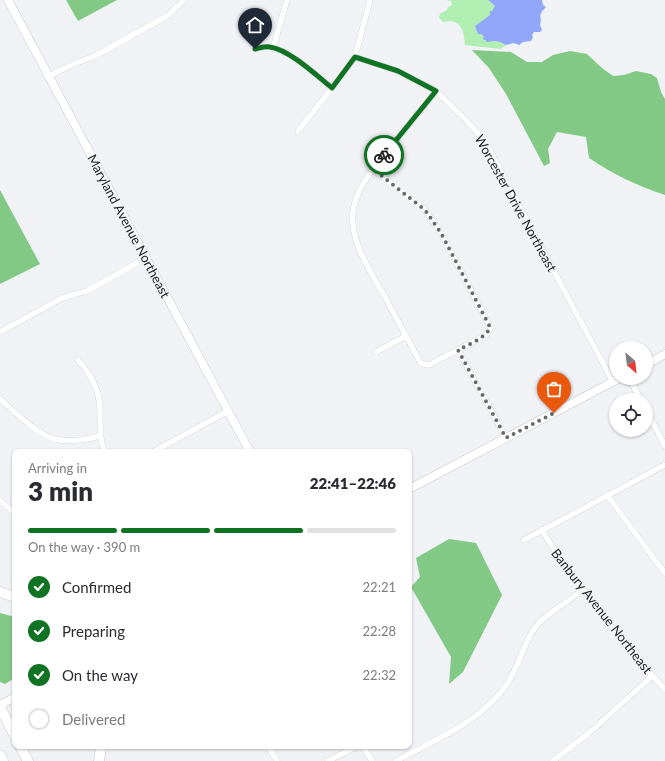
<!DOCTYPE html>
<html lang="en">
<head>
<meta charset="utf-8">
<style>
  body { margin:0; font-family:Lato,sans-serif; background:#f2f2f3; color:#2b2b33; height:100vh; display:flex; flex-direction:column; font-size:15px; white-space:nowrap }
  * { box-sizing:border-box; margin:0 }
  p { font-size:13px; color:#7c7c81 }
  .icon { flex:none; width:22px; height:22px; fill:none; stroke:currentColor; stroke-width:2; stroke-linecap:round; stroke-linejoin:round }
  .map { position:relative; flex:1; overflow:hidden }
  .details { position:absolute; left:12px; top:449px; width:400px; height:300px; display:flex; flex-direction:column; background:#fff; border-radius:8px; box-shadow:0 1px 3px #0004 }
  .details>* { flex:none }
  .needle { width:26px; rotate:152deg }
  .buttons { position:absolute; left:609px; top:341px; display:grid; gap:8px }
  .buttons a { display:grid; place-items:center; width:44px; height:44px; border-radius:50%; background:#fff; box-shadow:0 1px 3px #0004; font-size:20px }
  .pin { position:absolute; display:grid; place-items:center; width:34px; height:34px; color:#fff; margin:-41px -17px; border-radius:50% 50% 50% 0; rotate:-45deg; box-shadow:0 0 4px #0007 }
  .pin .icon { rotate:45deg }
  .courier { position:absolute; display:grid; place-items:center; width:40px; height:40px; margin:-20px; border:3px solid #107323; border-radius:50%; background:#fff; color:#222; box-shadow:0 1px 5px #0007 }
  .head em { font-style:normal; font-weight:800 }
  .head div { display:flex; flex-direction:column-reverse }
  .head { display:flex; align-items:center; justify-content:space-between; height:68px; padding:0 16px }
  h1 { font-size:26px; font-weight:800; line-height:30px }
  .bar { display:grid; grid-template-columns:repeat(4,1fr); gap:6px 4px; align-content:center; height:48px; padding:0 16px }
  .bar i { height:5px; border-radius:3px; background:#e1e1e2 }
  .bar .active { background:#107323 }
  .bar p { grid-column:span 4 }
  ol { padding:0 16px; list-style:none }
  li { display:flex; align-items:center; gap:12px; height:44px }
  li p { margin-inline-start:auto }
  li .icon { padding:4px; border-radius:50%; background:#107323; color:#fff; stroke-width:4 }
  li:last-child { color:#7c7c81 }
  li i { width:22px; height:22px; border:2px solid #e1e1e2; border-radius:50% }
  .map>svg:first-child { display:block }
  .green { fill:#b0eeb2 }
  .forest { fill:#81c984 }
  .water { fill:#93a7fa }
  .lines { fill:none; stroke-linecap:round; stroke-linejoin:round }
  .street-casing { stroke:#c6c7ca; stroke-width:6 }
  .secondary-casing { stroke:#c6c7ca; stroke-width:9 }
  .highway-casing { stroke:#c6c7ca; stroke-width:11 }
  .street { stroke:#fff; stroke-width:5.5 }
  .secondary { stroke:#fff; stroke-width:8 }
  .highway { stroke:#fff; stroke-width:10 }
  .done { stroke:#6a6b6d; stroke-width:4; stroke-dasharray:0 7.2 }
  .route { stroke:#107323; stroke-width:5 }
  .labels { text-anchor:middle; dominant-baseline:central; stroke-width:3; stroke-linejoin:round; paint-order:stroke }
  .street-label { font-size:13px; fill:#222223; stroke:#f1f2f6 }
</style>
</head>
<body>
<div class="map">
<svg width="665" height="761" viewBox="0 0 665 761">
  <rect width="100%" height="100%" fill="#f1f2f6"/>
  <path class="green" d="M446,0H488L495,6L490,15L475,26L486,40L500,42L506,45L500,49L465,45C464,30 461,18 443,22L439,18L440,14L447,10L448,7L452,5L451,1Z"/>
  <g class="forest">
    <polygon points="66,0 117,0 78,21"/>
    <path d="M472,50L511,52L527,62H542L553,55L570,51L587,54L602,68L613,76L624,75L636,71L651,74L657,78L661,92L665,99V195C638,186 612,174 589,158L586,137L557,132L548,149L550,163L544,166L506,94L489,68Z"/>
    <polygon points="0,190 40,264 0,284"/>
    <polygon points="449,539 476,543 502,595 463,672 449,684 451,657 411,587 420,577 416,558"/>
    <polygon points="0,613 15,617 15,678 5,684 0,682"/>
  </g>
  <path class="water" d="M488,0H542L543,5L546,7C536,17 543,16 540,25L542,30L540,32H534L532,35L533,37L531,41L523,42L519,45L514,43L506,45L500,42L494,41L486,42V40H484L483,38L484,37L481,34H478L475,26L490,15V11H492L495,6Z"/>
  <g class="lines">
    <defs>
      <g id="street">
        <polyline points="273,48 287,0"/>
        <path d="M255,49C260,48 265,46 270,47C290,50 317,76 332,88"/>
        <polyline points="355,57 398,71 436,91 465,119 481,137 490,151 613,382"/>
        <polyline points="49,76 71,65 95,56 167,16 184,0"/>
        <polyline points="298,131 332,88 355,57 370,0"/>
        <path d="M373,169L425,210L441,233L490,327V329L486,335L429,365L423,364L420,362C408,340 397,319 385,297C371,272 350,243 353,212C355,195 363,183 373,169L436,91"/>
        <polyline points="0,332 62,298 87,291 146,258"/>
        <polyline points="458,350 506,438"/>
        <polyline points="376,352 406,336"/>
        <path d="M78,360C88,371 97,385 99,400C102,418 97,436 105,452"/>
        <polyline points="629,378 641,400"/>
        <path d="M0,399C15,412 40,438 60,440C74,442 87,439 100,436"/>
        <polyline points="646,410 665,446"/>
        <polyline points="153,452 228,411"/>
        <polyline points="607,495 665,573"/>
        <polyline points="0,501 15,513"/>
        <path d="M542,530C557,556 576,580 595,605C617,634 639,663 665,689"/>
        <polyline points="524,540 665,465"/>
        <polyline points="268,746 277,761"/>
        <polyline points="361,746 364,748 372,761"/>
        <polyline points="328,761 357,746"/>
        <path d="M396,761C433,741 474,725 502,691C517,673 521,649 534,629C542,617 554,611 566,602C572,598 577,594 583,589"/>
        <polyline points="553,761 589,733 652,676"/>
      </g>
      <g id="secondary">
        <polyline points="8,0 250,452"/>
        <polyline points="646,365 665,354"/>
        <polyline points="409,489 620,378"/>
        <polyline points="0,705 15,697"/>
      </g>
      <g id="highway">
        <polyline points="0,592 15,597"/>
        <polyline points="0,707 15,736"/>
        <polyline points="20,746 28,761"/>
        <polyline points="0,755 3,761"/>
        <polyline points="99,761 101,746"/>
      </g>
    </defs>
    <use href="#street" class="street-casing"/>
    <use href="#secondary" class="secondary-casing"/>
    <use href="#highway" class="highway-casing"/>
    <use href="#street" class="street"/>
    <use href="#secondary" class="secondary"/>
    <use href="#highway" class="highway"/>
  </g>
  <g class="lines">
    <path class="done" d="M384,155L373,169L425,210L441,233L490,327C488,337 467,345 458,350L506,438L554,413"/>
    <path class="route" d="M255,49C260,48 265,46 270,47C290,50 317,76 332,88L355,57L398,71L436,91L384,155"/>
  </g>
  <g class="labels">
    <g class="street-label">
      <text transform="translate(516 203) rotate(61)">Worcester Drive Northeast</text>
      <text transform="translate(129 226) rotate(62)">Maryland Avenue Northeast</text>
      <text transform="translate(602 611) rotate(52)">Banbury Avenue Northeast</text>
    </g>
  </g>
</svg>
<div class="buttons">
<a><svg class="needle" viewBox="-14 -14 28 28"><path d="M0-13l5 13h-10z" fill="#e53935"/><path d="M0 13l5-13h-10z" fill="#7c7c81"/></svg></a>
<a><svg class="icon" aria-label="locate" viewBox="0 0 24 24"><circle cx="12" cy="12" r="6"/><path d="M12 2v4M12 18v4M2 12h4M18 12h4"/></svg></a>
</div>
<div class="pin" style="left:554px;top:413px;background:#ea580c"><svg class="icon" aria-label="bag" viewBox="0 0 24 24"><path d="M5 8h14l-1 12H6zM9 8a3 3 0 0 1 6 0"/></svg></div>
<div class="pin" style="left:255px;top:49px;background:#1f2937"><svg class="icon" aria-label="home" viewBox="0 0 24 24"><path d="M3 11l9-7 9 7M6 9v11h12V9"/></svg></div>
<div class="courier" style="left:384px;top:155px"><svg class="icon" aria-label="bike" viewBox="0 0 24 24"><circle cx="6" cy="16" r="4"/><circle cx="18" cy="16" r="4"/><path d="M6 16l4-8h5l3 8M10 8l3 8H6M13 5h3"/></svg></div>
<section class="details">
<div class="head"><div><h1>3 min</h1><p>Arriving in</p></div><em>22:41–22:46</em></div>
<div class="bar"><i class="active"></i><i class="active"></i><i class="active"></i><i></i><p>On the way · 390 m</p></div>
<ol>
<li><svg class="icon" aria-label="check" viewBox="0 0 24 24"><path d="M5 12l5 5 9-10"/></svg>Confirmed<p>22:21</p></li>
<li><svg class="icon" aria-label="check" viewBox="0 0 24 24"><path d="M5 12l5 5 9-10"/></svg>Preparing<p>22:28</p></li>
<li><svg class="icon" aria-label="check" viewBox="0 0 24 24"><path d="M5 12l5 5 9-10"/></svg>On the way<p>22:32</p></li>
<li><i></i>Delivered</li>
</ol>
</section>
</div>
</body>
</html>
